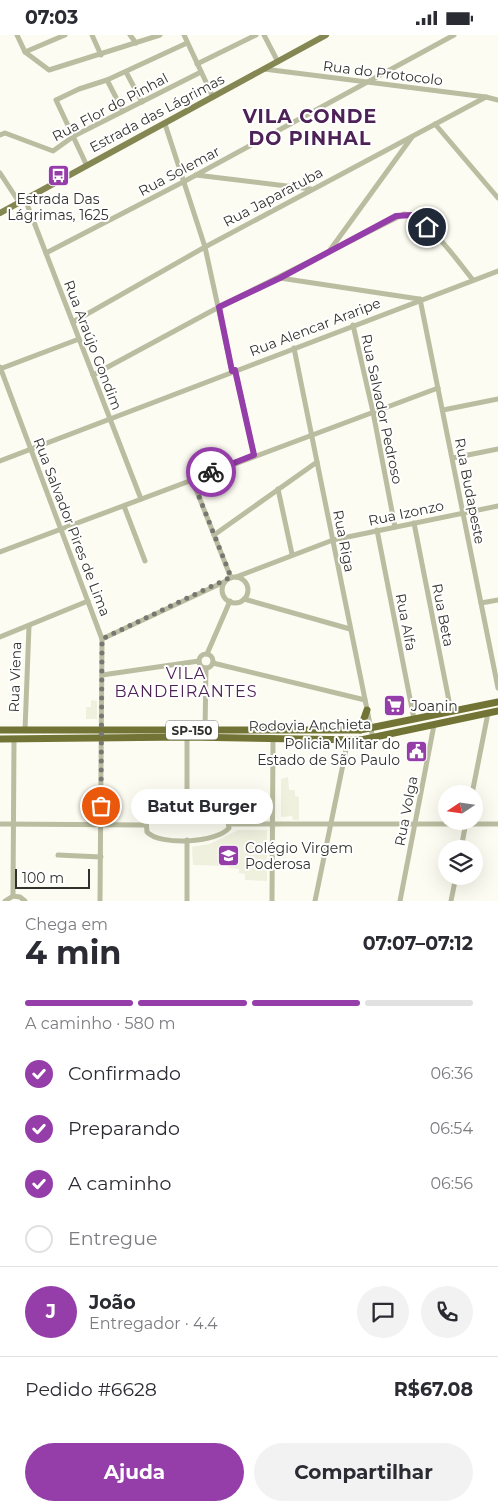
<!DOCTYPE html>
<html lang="pt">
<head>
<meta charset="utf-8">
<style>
  body { margin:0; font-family:Montserrat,sans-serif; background:#f2f2f3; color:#2b2b33; height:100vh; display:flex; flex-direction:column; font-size:19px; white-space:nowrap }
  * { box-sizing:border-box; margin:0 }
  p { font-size:16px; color:#7c7c81 }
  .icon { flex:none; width:28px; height:28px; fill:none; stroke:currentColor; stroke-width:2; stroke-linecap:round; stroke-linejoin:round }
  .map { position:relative; height:866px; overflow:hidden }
  .details { display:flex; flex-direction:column; background:#fff; flex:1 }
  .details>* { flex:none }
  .needle { width:32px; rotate:257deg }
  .controls { position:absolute; left:438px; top:750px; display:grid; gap:10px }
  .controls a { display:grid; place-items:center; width:45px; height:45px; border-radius:50%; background:#fff; box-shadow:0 5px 20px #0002; font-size:25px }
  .scale { position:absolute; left:15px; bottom:12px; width:75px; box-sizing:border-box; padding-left:5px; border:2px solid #31312d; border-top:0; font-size:14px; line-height:18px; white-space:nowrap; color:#31312d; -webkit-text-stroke:4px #fff; paint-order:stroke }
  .pin { position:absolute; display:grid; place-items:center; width:42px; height:42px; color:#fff; margin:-21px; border:2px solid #fff; border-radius:50%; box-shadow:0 1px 5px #0007 }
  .courier { position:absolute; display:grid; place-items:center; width:50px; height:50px; margin:-25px; border:4px solid #953da9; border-radius:50%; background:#fff; color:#222; box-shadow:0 1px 6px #0007 }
  .bubble { position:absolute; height:35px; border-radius:18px; background:#fff; box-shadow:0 5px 20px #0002; font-size:16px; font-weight:700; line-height:35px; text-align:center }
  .summary em { font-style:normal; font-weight:700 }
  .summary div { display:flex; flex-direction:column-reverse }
  .summary { display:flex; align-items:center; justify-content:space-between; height:85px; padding:0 25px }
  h1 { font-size:32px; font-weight:700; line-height:38px }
  .bar { display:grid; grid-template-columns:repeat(4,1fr); gap:8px 5px; align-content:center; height:60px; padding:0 25px }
  .bar i { height:6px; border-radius:4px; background:#e1e1e2 }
  .bar .current { background:#953da9 }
  .bar p { grid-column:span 4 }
  .line { display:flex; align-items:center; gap:12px; padding:0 25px; border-top:1px solid #e1e1e2 }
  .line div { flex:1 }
  .round { display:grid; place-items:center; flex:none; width:52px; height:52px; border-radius:26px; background:#f2f2f3 }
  ol { padding:0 25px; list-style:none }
  li { display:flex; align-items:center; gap:15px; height:55px }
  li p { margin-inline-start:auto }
  li .icon { padding:5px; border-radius:50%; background:#953da9; color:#fff; stroke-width:4 }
  li:last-child { color:#7c7c81 }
  li i { width:28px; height:28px; border:2px solid #e1e1e2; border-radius:50% }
  .cta { display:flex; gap:10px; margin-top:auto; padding:10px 25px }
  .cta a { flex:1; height:58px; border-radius:30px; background:#953da9; color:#fff; font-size:20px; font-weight:700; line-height:58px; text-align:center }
  .cta a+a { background:#f2f2f3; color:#2b2b33 }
  .status { display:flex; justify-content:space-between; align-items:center; height:35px; padding:0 25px; background:#fff; direction:ltr }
  .status svg { height:14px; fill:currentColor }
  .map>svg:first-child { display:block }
  .built { fill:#eff0de }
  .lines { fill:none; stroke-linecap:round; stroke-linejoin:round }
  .minor { stroke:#bbbda1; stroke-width:5 }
  .major { stroke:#858753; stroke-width:6 }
  .highway { stroke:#727435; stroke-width:7 }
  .done { stroke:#787872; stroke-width:5; stroke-dasharray:0 9 }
  .route { stroke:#953da9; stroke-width:6 }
  .labels { text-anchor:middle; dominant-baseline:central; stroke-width:4; stroke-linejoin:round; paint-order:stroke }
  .shield { fill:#fff; stroke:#6f6f6c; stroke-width:1 }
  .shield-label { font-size:12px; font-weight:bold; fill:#31312d }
  .street-label { font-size:14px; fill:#31312d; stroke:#fff }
  .poi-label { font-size:14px; fill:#31312d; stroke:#fff; text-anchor:start }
  .quarter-label { font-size:16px; letter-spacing:1px; fill:#4d2256; stroke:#fff }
  .district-label { font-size:19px; font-weight:bold; letter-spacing:1px; fill:#4d2256; stroke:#fff }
</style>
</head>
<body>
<div class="status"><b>07:03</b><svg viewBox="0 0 49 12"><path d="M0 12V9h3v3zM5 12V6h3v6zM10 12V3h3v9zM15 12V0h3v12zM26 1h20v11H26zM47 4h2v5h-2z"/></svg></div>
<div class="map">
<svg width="498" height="866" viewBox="0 0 498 866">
  <rect width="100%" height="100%" fill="#fcfcf2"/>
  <g class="built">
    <polygon points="91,665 97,666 97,684 86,684 86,672 91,672"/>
    <polygon points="288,742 289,755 295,755 295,761 299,762 299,785 293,785 292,781 281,782 281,744"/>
    <polygon points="238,795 267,795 267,846 245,845 245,839 239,838 239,834 229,833 229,831 193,830 192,812 210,809"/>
  </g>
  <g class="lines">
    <g class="minor">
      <polyline points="17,0 25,17 49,35 160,0"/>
      <polyline points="92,0 101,20"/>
      <polyline points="130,0 136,8"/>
      <polyline points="184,0 213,62"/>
      <polyline points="264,0 278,27"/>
      <polyline points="25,17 65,0"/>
      <polyline points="197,29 256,0"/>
      <polyline points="264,34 486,62 498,65"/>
      <polyline points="126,37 142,67"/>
      <polyline points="107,45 123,76"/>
      <polyline points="165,89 205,212 232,336"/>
      <polyline points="435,89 498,163"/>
      <polyline points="0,100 5,98 53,116 74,101 201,37"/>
      <polyline points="87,131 56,65 79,54 107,45 187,8"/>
      <polyline points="0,138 19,167"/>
      <polyline points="196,140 311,154"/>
      <polyline points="25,164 141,464"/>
      <polyline points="330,215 412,102"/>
      <polyline points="46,218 185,146 454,0"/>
      <polyline points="280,243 419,264"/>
      <polyline points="420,264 498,653"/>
      <polyline points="73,287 205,212 486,62"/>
      <polyline points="353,290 373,377 395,492"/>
      <polyline points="294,313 373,704"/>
      <polyline points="0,332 102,604 100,866"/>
      <polyline points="0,334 79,304"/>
      <polyline points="235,335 254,420"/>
      <path d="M93,340L219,272L404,179C427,181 458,227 473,245"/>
      <polyline points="443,375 498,364"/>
      <polyline points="453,423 498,414"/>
      <polyline points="0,426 498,236"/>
      <polyline points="192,444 231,543"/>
      <polyline points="278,454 292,519"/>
      <polyline points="124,471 145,526"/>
      <polyline points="414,488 451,676"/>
      <polyline points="377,495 414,684"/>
      <polyline points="214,500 317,427"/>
      <polyline points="0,517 438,353"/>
      <polyline points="236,542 333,505 498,471"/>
      <circle cx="235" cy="555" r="13"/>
      <polyline points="244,564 350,594"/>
      <polyline points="481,568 498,565"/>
      <polyline points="0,602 88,566"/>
      <polyline points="102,604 224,547"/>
      <circle cx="206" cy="626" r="7"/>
      <polyline points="207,619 230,566"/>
      <polyline points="213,628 365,665"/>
      <polyline points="102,640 199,626"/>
      <polyline points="25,695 29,591"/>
      <polyline points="205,695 206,633"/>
      <polyline points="472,759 488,678"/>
      <path d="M187,774L215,775L227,781L229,793C217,808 160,811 147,797L146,785L154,776Z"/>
      <polyline points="187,774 187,702"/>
      <polyline points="0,789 145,790"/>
      <polyline points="230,789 498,789"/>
      <polyline points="187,805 187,866"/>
      <polyline points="461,814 466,787"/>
      <polyline points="58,820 101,822"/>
      <polyline points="13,861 14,704"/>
      <polyline points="5,866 13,861 20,862 25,866"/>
      <polyline points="272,866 273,705"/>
      <polyline points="315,866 348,705"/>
      <polyline points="400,866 434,690"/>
      <polyline points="451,866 456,841"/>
    </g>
    <polyline class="major" points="0,178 326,0"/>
    <g class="highway">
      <polyline points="0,695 360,695 498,667"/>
      <polyline points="360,695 367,675"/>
      <polyline points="0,704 187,702 361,705 498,676"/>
    </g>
  </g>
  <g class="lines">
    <polyline class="done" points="101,771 102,604 231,542 192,444 211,437"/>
    <polyline class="route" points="211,437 254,420 235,335 232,336 219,272 280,243 396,181 412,180 427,192"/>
  </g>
  <defs>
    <symbol id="bus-square" viewBox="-11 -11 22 22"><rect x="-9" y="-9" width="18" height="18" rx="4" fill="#953da9" stroke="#fff"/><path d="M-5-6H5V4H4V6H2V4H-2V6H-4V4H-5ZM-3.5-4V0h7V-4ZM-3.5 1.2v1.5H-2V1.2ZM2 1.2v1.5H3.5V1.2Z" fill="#fff"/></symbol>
    <symbol id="supermarket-square" viewBox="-11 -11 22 22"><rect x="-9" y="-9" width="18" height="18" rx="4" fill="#953da9" stroke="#fff"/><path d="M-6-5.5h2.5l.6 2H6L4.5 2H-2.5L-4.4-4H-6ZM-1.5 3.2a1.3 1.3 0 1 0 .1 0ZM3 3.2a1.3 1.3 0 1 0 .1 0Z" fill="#fff"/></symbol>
    <symbol id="civic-square" viewBox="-11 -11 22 22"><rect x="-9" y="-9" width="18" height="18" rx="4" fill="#953da9" stroke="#fff"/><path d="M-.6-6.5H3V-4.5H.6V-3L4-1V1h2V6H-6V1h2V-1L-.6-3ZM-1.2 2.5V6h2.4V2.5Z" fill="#fff"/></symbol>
    <symbol id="school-square" viewBox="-11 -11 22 22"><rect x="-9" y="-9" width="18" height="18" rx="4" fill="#953da9" stroke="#fff"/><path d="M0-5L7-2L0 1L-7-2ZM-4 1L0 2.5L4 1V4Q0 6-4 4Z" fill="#fff"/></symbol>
  </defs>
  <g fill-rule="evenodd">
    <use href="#bus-square" x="46" y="128" width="25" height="25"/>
    <use href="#supermarket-square" x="382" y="658" width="25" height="25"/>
    <use href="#civic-square" x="404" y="704" width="25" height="25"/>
    <use href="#school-square" x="216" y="808" width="25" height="25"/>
  </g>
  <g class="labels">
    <rect class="shield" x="166" y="685.5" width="52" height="19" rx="4"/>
    <g class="shield-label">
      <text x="192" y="695">SP-150</text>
    </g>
    <g class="street-label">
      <text transform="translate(383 38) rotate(7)">Rua do Protocolo</text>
      <text transform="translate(110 72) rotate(-28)">Rua Flor do Pinhal</text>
      <text transform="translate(157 78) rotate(-28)">Estrada das Lágrimas</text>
      <text transform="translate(179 136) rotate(-28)">Rua Solemar</text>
      <text transform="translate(273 162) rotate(-28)">Rua Japaratuba</text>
      <text transform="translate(315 292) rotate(-21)">Rua Alencar Araripe</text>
      <text transform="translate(93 310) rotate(69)">Rua Araújo Gondim</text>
      <text transform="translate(382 374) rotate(78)">Rua Salvador Pedroso</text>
      <text transform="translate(470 456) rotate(79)">Rua Budapeste</text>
      <text transform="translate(406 478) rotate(-12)">Rua Izonzo</text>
      <text transform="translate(72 492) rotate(69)">Rua Salvador Pires de Lima</text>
      <text transform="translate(344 506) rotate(79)">Rua Riga</text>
      <text transform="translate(443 580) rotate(79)">Rua Beta</text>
      <text transform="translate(406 587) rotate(79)">Rua Alfa</text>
      <text transform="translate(15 642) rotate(-88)">Rua Viena</text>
      <text transform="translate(310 690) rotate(-1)">Rodovia Anchieta</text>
      <text transform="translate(406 776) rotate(-79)">Rua Volga</text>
    </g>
    <g class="poi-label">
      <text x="58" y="164" text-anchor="middle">Estrada Das<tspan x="58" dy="16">Lágrimas, 1625</tspan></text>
      <text x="411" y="671">Joanin</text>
      <text x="400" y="709" text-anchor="end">Policia Militar do<tspan x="400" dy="16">Estado de São Paulo</tspan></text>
      <text x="245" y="813">Colégio Virgem<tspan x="245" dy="16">Poderosa</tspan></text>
    </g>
    <g class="quarter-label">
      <text x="186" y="638">VILA<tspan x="186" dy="18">BANDEIRANTES</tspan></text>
    </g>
    <g class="district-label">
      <text x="310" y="81">VILA CONDE<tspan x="310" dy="22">DO PINHAL</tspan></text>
    </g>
  </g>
</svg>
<div class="controls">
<a><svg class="needle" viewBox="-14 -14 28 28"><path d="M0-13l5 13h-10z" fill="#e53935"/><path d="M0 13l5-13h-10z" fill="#7c7c81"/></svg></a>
<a><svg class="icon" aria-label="layers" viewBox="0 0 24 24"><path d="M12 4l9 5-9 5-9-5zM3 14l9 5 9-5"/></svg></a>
</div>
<div class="scale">100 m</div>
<div class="pin" style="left:101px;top:771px;background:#ea580c"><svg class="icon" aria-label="bag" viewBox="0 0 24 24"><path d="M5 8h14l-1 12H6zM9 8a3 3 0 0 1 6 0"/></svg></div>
<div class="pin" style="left:427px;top:192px;background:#1f2937"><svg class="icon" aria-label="home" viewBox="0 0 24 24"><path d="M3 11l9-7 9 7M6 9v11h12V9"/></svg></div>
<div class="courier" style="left:211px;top:437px"><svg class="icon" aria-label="bike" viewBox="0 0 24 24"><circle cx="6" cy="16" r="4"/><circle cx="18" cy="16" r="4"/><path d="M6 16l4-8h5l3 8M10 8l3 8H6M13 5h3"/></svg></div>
<div class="bubble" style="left:131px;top:754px;width:142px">Batut Burger</div>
</div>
<section class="details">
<div class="summary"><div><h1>4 min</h1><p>Chega em</p></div><em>07:07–07:12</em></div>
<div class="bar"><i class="current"></i><i class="current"></i><i class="current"></i><i></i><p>A caminho · 580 m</p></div>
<ol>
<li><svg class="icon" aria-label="check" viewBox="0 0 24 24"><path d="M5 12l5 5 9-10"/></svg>Confirmado<p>06:36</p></li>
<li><svg class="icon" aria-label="check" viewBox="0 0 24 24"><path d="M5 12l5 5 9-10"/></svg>Preparando<p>06:54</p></li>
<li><svg class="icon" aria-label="check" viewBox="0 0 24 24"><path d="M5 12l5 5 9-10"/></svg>A caminho<p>06:56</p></li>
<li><i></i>Entregue</li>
</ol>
<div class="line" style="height:90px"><b class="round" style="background:#953da9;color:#fff">J</b><div><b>João</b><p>Entregador · 4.4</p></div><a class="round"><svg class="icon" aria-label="chat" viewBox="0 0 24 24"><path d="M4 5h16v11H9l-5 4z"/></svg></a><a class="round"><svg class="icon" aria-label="phone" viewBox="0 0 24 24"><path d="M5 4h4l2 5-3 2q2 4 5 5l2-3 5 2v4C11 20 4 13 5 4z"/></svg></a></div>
<div class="line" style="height:65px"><div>Pedido #6628</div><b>R$67.08</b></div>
<div class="cta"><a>Ajuda</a><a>Compartilhar</a></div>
</section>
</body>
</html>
